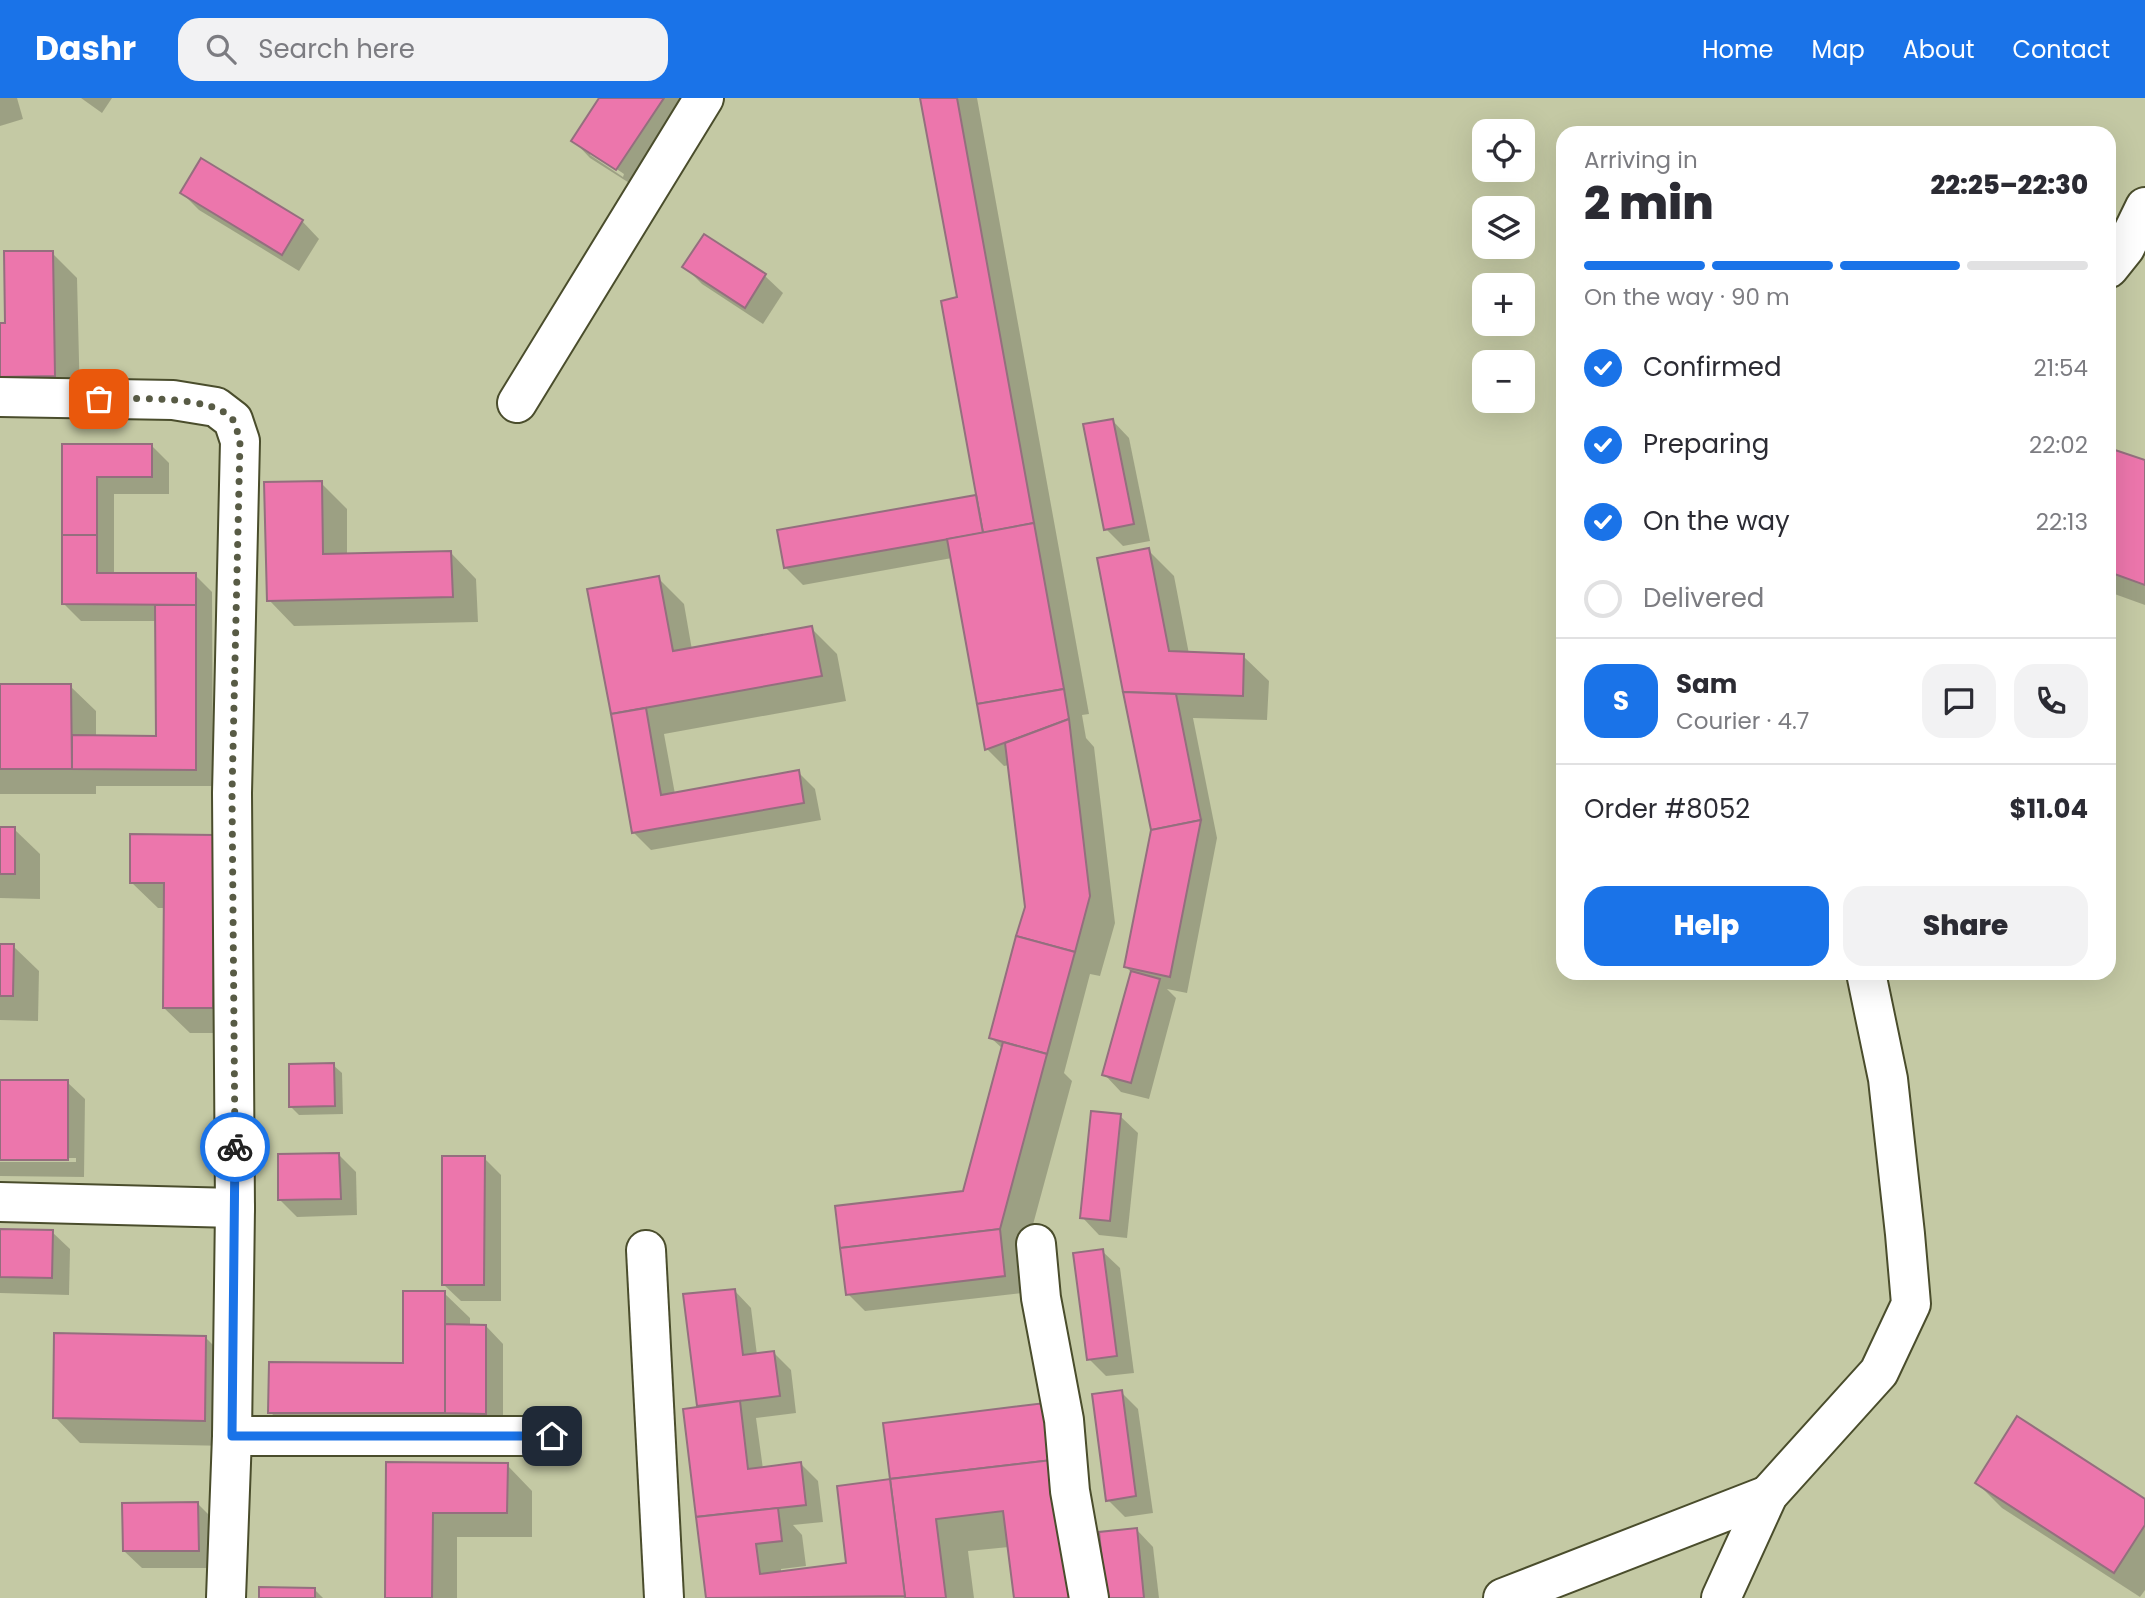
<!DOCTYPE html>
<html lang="en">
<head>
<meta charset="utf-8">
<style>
  body { margin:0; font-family:Poppins,sans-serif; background:#f2f2f3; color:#2b2b33; height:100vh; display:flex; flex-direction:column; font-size:26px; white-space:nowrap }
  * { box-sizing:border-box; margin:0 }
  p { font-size:23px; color:#7c7c81 }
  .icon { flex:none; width:38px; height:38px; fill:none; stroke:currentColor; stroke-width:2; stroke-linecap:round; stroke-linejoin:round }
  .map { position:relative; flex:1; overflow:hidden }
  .side { position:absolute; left:1556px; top:28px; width:560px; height:854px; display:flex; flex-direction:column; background:#fff; border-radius:21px; box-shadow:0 7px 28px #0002 }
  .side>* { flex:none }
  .tools { position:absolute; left:1472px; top:21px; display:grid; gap:14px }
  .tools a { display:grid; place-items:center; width:63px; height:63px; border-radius:14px; background:#fff; box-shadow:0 7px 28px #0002; font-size:35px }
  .pin { position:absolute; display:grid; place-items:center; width:60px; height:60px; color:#fff; margin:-30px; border-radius:14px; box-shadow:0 4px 10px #0006 }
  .courier { position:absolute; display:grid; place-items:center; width:70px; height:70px; margin:-35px; border:5px solid #1a73e8; border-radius:50%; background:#fff; color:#222; box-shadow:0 2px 9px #0007 }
  .summary em { font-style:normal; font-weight:800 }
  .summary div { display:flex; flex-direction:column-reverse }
  .summary { display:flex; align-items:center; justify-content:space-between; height:119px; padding:0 28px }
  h1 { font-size:46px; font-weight:800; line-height:52px }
  .bar { display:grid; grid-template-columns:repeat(4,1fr); gap:10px 7px; align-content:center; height:84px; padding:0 28px }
  .bar i { height:9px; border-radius:5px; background:#e1e1e2 }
  .bar .on { background:#1a73e8 }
  .bar p { grid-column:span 4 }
  .line { display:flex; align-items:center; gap:18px; padding:0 28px; border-top:2px solid #e1e1e2 }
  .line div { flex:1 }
  .round { display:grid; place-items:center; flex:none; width:74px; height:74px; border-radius:21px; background:#f2f2f3 }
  ol { padding:0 28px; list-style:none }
  li { display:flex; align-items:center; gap:21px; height:77px }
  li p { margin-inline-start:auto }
  li .icon { padding:7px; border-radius:50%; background:#1a73e8; color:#fff; stroke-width:4 }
  li:last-child { color:#7c7c81 }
  li i { width:38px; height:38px; border:4px solid #e1e1e2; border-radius:50% }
  .button { display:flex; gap:14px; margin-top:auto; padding:14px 28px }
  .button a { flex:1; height:80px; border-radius:21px; background:#1a73e8; color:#fff; font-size:28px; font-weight:800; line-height:80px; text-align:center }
  .button a+a { background:#f2f2f3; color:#2b2b33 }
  header { display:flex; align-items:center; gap:42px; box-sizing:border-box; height:98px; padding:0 35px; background:#1a73e8; color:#fff }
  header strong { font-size:33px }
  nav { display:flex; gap:38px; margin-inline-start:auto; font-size:24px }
  .search { width:490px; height:63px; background:#f2f2f3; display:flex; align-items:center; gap:18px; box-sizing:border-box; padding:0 24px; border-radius:21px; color:#7c7c81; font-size:26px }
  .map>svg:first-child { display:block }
  .shadow { fill:#0003; fill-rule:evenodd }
  .building { fill:#ec76ac; stroke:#946f7e; stroke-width:2 }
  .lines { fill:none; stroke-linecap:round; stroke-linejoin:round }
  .minor-casing { stroke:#4a4d2c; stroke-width:42 }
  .minor { stroke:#fff; stroke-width:38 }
  .done { stroke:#585b45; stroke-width:7; stroke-dasharray:0 12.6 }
  .route { stroke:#1a73e8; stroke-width:9 }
</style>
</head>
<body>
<header>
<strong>Dashr</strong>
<div class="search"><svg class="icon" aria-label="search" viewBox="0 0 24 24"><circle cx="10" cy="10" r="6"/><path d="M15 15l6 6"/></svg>Search here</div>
<nav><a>Home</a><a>Map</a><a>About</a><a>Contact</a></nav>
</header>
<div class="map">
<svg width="2145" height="1500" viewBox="0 0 2145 1500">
  <rect width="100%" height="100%" fill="#c4c9a4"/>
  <g class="shadow">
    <polygon points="0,0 17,0 23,21 0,28"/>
    <polygon points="81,0 112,0 102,15"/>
    <path d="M601,0H693L634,88L590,60L573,42ZM590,53L624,76L623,79L590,57Z"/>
    <polygon points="922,0 977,0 1089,616 1082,617 1086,640 1094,649 1115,825 1100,878 1090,876 1064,975 1072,983 1025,1156 1018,1157 1022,1195 865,1213 848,1196 964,1095 1003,951 991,940 1026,809 1009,667 1004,668 987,651 952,460 803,487 786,470 975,399 978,402 960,201"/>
    <polygon points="182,95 302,123 319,141 299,173 199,112"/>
    <polygon points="704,138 765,178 783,195 763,226 702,186 685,169"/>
    <polygon points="52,155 77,180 80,303 0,304 0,227 7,227"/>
    <polygon points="1112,322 1129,340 1150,443 1123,448 1106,431"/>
    <polygon points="63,348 152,348 169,365 169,396 114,396 114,477 195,477 212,494 213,688 96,688 96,696 0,696 0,588 70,588 96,613 96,639 157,639 157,523 81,523 64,506"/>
    <polygon points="2109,351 2145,364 2145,507 2109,494"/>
    <polygon points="321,385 347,411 347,457 451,455 476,481 478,524 294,528 269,502"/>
    <polygon points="1148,452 1174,478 1189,556 1243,558 1269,583 1267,622 1193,620 1217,740 1187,895 1167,891 1176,900 1149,1001 1121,994 1104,976 1132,875 1125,868 1153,732 1128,595 1125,593"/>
    <polygon points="658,480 684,506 692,552 811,530 837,556 846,603 664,636 675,696 798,674 815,691 821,722 651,752 634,735 589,492"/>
    <polygon points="0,730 14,731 40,756 40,801 0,800"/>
    <polygon points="214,739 238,935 190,935 164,910 166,810 158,810 132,785"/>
    <polygon points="0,848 13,848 39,873 38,923 0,922"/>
    <polygon points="333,967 342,975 343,1016 299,1017 291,1009"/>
    <polygon points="0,984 67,984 85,1001 84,1079 0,1078 0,1064 76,1064 76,1060 0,1060"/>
    <polygon points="1120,1018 1138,1035 1127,1140 1099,1137 1082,1119"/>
    <polygon points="339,1057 356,1074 357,1117 297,1119 280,1102"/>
    <polygon points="484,1060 501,1077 501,1203 461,1203 443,1186"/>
    <polygon points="0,1133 52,1134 70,1151 69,1197 0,1195"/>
    <polygon points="1102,1153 1120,1170 1134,1275 1106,1278 1089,1261"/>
    <polygon points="734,1192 751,1210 757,1257 774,1255 791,1272 796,1315 756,1320 763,1371 801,1366 818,1383 823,1424 793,1427 802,1437 806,1468 781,1471 781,1475 848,1466 839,1389 1069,1381 1097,1500 1016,1500 1009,1449 968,1453 974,1500 708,1500 685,1312 699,1310 685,1198"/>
    <polygon points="444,1195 470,1220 470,1228 486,1228 503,1246 503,1332 296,1339 270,1314 405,1267"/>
    <polygon points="205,1239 231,1265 230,1348 80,1345 55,1319"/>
    <polygon points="1121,1294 1138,1311 1153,1415 1125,1419 1108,1402"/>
    <polygon points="387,1366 507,1367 532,1393 532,1439 457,1439 457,1500 387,1500"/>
    <polygon points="1977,1385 2145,1403 2145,1492 2140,1499 2002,1410"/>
    <polygon points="198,1406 215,1423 215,1470 142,1470 124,1453"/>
    <polygon points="1136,1431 1153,1449 1159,1500 1108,1500"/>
    <polygon points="314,1491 323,1500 261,1500"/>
  </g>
  <g class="building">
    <polygon points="599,0 664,0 616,72 571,43"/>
    <polygon points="920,0 957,0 1034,425 983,435 941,203 957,199"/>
    <polygon points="201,60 303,122 282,157 180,95"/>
    <polygon points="704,136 766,176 745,210 682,169"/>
    <polygon points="4,153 53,153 55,278 0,279 0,225 5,225"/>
    <polygon points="1113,321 1134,426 1104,432 1083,326"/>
    <polygon points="62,346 152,346 152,379 97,379 97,437 62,437"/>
    <polygon points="2109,350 2145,362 2145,487 2109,474"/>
    <polygon points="322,383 323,456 451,453 453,499 267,503 264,384"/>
    <polygon points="976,397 983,435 784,470 777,432"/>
    <polygon points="1034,425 1064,591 977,606 947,441"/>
    <polygon points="62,437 97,437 97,475 196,475 196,507 62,506"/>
    <polygon points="1149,450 1169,553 1244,556 1243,598 1123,594 1097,460"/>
    <polygon points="659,478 673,553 812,528 822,578 611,616 587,491"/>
    <polygon points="155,507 196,507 196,672 72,671 72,637 156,638"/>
    <polygon points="0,586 71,586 72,671 0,671"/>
    <polygon points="1064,591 1069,621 985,652 977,606"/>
    <polygon points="1123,594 1176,596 1201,722 1151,732"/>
    <polygon points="646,610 661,697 799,672 804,705 632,735 611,616"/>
    <polygon points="1069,621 1090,798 1075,854 1016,838 1025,809 1005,645"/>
    <polygon points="1201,722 1170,879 1124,869 1151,732"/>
    <rect x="0" y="729" width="15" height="47"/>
    <polygon points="130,736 215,737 213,910 163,910 164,785 130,785"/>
    <polygon points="1016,838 1075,854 1047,956 989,940"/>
    <polygon points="0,846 14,846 13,898 0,898"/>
    <polygon points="1131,873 1160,881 1131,985 1102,977"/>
    <polygon points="1003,944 1047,956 1000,1131 840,1150 835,1108 963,1093"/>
    <polygon points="334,965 335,1008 289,1009 289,966"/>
    <rect x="0" y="982" width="68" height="80"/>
    <polygon points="1091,1013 1121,1016 1110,1123 1080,1120"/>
    <polygon points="339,1055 341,1101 278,1102 278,1056"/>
    <polygon points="442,1058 485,1058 484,1187 442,1187"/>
    <polygon points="0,1131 53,1132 52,1180 0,1179"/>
    <polygon points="1000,1131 1005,1178 846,1197 840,1150"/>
    <polygon points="1103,1151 1117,1258 1087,1262 1073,1155"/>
    <polygon points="735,1191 743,1257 774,1253 780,1298 697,1308 683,1196"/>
    <polygon points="403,1193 445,1193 445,1315 268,1315 269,1264 403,1265"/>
    <polygon points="445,1226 486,1227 486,1316 445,1315"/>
    <polygon points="54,1235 206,1238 205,1323 53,1320"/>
    <polygon points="1122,1292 1136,1398 1106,1403 1092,1296"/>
    <polygon points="740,1303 748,1371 801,1364 806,1407 696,1419 683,1311"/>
    <polygon points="1045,1305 1052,1362 890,1381 883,1325"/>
    <polygon points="2017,1318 2145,1401 2145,1427 2114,1475 1975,1385"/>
    <polygon points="1052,1362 1069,1500 1014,1500 1003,1413 936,1421 946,1500 905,1500 890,1381"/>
    <polygon points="386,1364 508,1365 507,1415 433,1415 432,1500 385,1500"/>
    <polygon points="890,1381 905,1498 706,1500 696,1419 778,1410 782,1443 756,1446 760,1476 846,1465 837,1388"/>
    <polygon points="198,1404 199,1453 123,1453 122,1405"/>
    <polygon points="1137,1430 1144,1500 1106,1500 1099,1434"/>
    <polygon points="259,1489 315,1490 315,1500 259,1500"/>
  </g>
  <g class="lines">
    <defs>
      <g id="minor">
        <polyline points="2109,170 2125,150 2145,109"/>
        <polyline points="0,299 173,302 216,309 233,322 240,343 232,695 235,1110 232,1338 226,1500"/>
        <polyline points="517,305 704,0"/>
        <polyline points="0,1104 235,1110"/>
        <polyline points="1036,1146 1041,1200 1064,1322 1070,1393 1089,1500"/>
        <polyline points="646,1152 664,1500"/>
        <polyline points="232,1338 552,1338"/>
        <polyline points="1503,1500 1768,1397"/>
        <polyline points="1721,1500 1768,1397 1879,1274 1911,1206 1905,1136 1888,981 1866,875"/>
      </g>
    </defs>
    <use href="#minor" class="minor-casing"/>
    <use href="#minor" class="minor"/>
  </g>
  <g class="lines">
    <path class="done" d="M99,301C129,301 214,296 233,322C236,327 238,337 240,343L232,695L235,1049"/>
    <polyline class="route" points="235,1049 232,1338 552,1338"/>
  </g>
</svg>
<div class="tools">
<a><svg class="icon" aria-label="locate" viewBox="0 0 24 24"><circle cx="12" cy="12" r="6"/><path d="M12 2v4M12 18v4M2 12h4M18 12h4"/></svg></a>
<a><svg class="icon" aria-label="layers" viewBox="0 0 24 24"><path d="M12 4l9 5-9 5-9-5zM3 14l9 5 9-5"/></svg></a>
<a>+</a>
<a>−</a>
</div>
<div class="pin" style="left:99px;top:301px;background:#ea580c"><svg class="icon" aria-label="bag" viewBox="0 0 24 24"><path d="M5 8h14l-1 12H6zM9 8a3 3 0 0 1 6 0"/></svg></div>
<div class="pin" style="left:552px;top:1338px;background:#1f2937"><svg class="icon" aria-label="home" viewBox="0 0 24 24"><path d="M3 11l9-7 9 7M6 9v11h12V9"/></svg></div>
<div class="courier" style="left:235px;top:1049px"><svg class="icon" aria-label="bike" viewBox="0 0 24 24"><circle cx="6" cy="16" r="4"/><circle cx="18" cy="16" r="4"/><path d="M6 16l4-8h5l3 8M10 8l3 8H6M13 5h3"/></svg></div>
<section class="side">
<div class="summary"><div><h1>2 min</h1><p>Arriving in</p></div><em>22:25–22:30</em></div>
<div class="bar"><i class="on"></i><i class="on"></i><i class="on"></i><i></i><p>On the way · 90 m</p></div>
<ol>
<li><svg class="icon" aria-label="check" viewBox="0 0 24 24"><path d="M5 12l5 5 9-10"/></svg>Confirmed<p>21:54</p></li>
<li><svg class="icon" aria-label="check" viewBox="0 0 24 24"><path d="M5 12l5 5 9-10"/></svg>Preparing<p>22:02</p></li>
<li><svg class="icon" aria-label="check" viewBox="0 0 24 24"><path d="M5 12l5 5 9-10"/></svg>On the way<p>22:13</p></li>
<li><i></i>Delivered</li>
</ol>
<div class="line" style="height:126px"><b class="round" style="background:#1a73e8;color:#fff">S</b><div><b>Sam</b><p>Courier · 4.7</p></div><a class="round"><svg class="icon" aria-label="chat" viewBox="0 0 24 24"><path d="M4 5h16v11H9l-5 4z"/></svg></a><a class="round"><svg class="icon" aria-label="phone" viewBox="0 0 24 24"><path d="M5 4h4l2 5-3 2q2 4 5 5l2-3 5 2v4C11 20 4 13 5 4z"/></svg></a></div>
<div class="line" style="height:91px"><div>Order #8052</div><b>$11.04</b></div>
<div class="button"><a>Help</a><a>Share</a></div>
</section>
</div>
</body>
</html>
